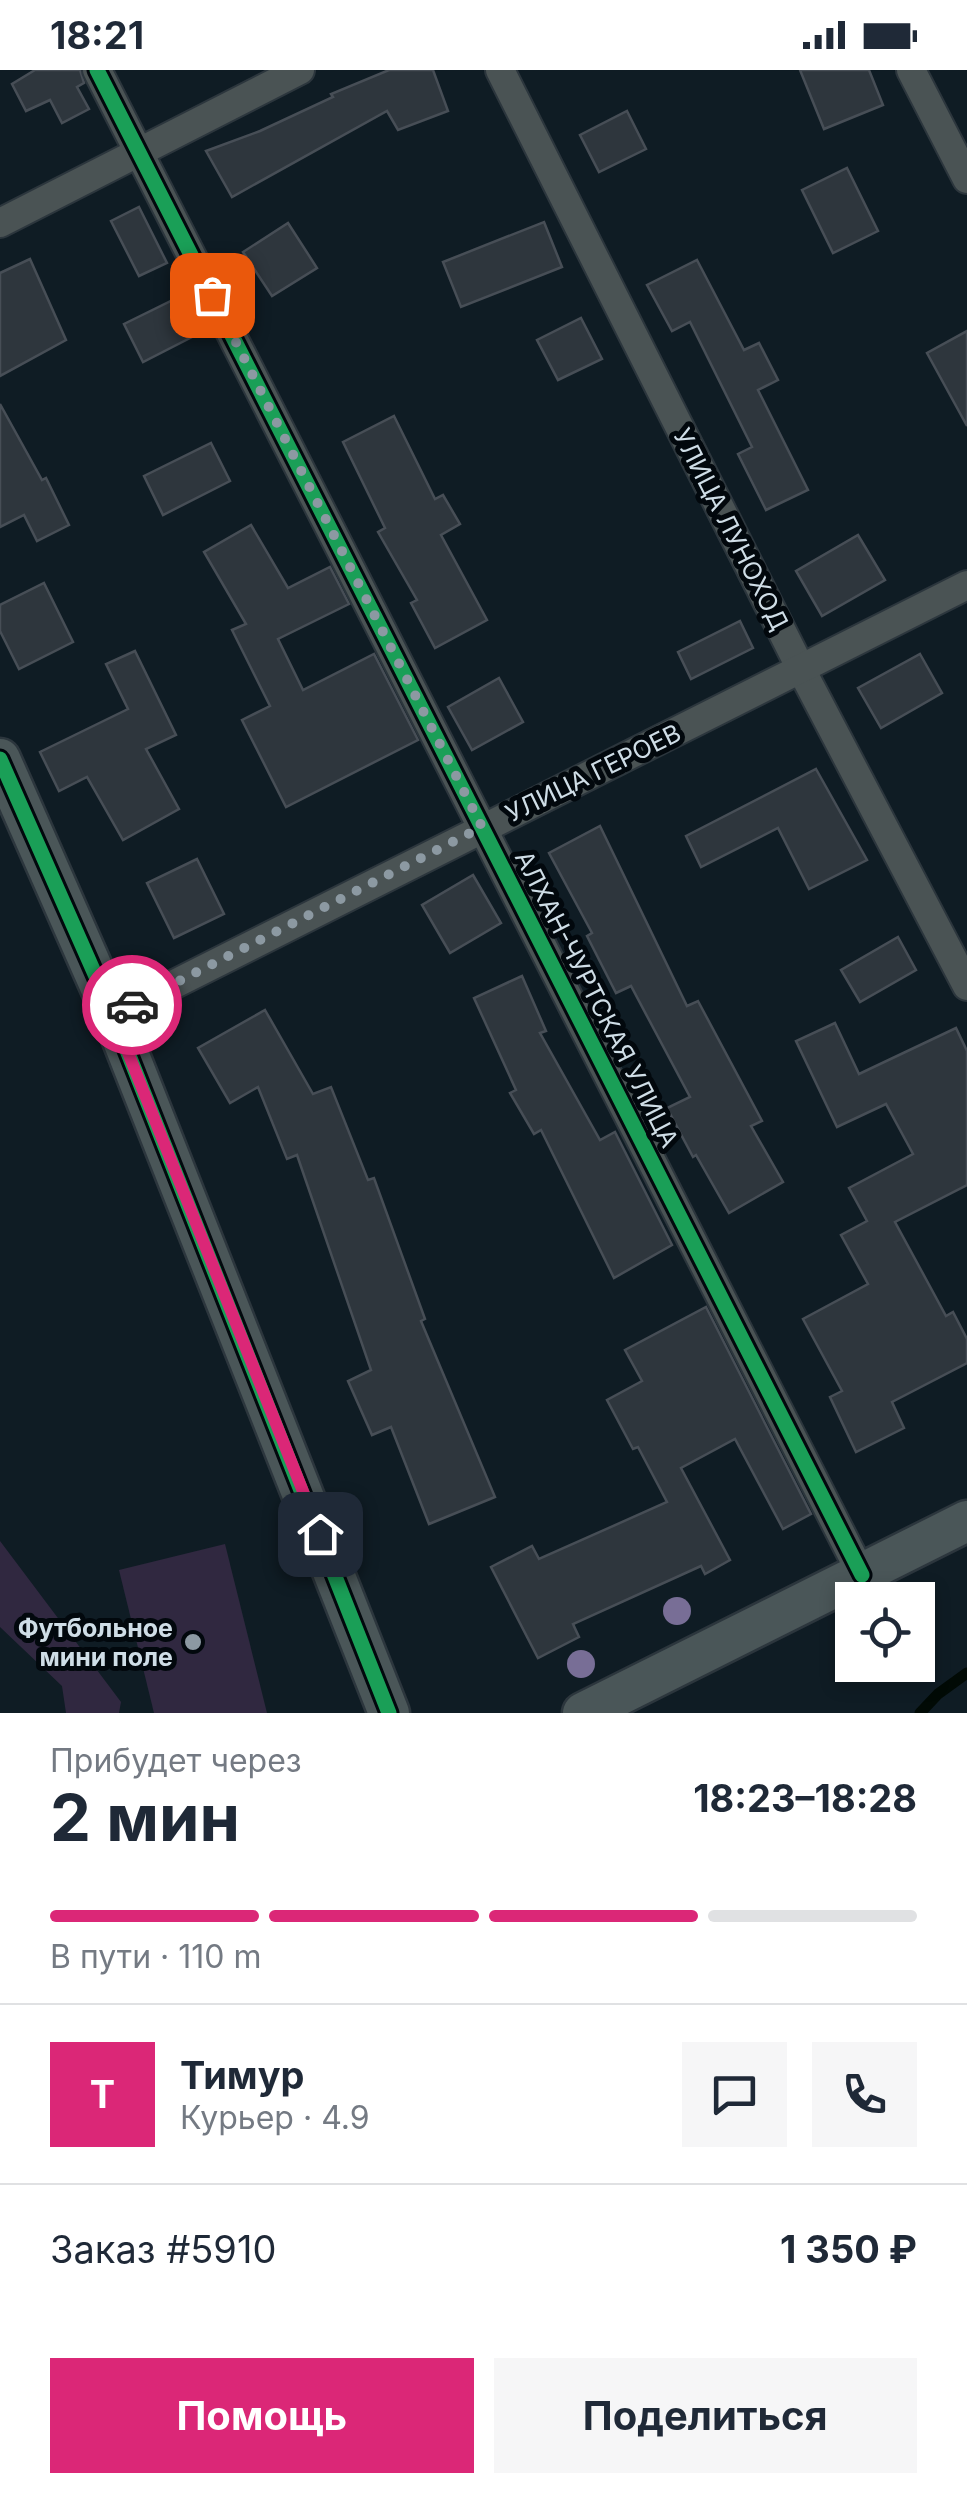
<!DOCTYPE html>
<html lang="ru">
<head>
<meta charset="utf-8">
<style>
  body { margin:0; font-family:Inter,sans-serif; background:#f6f6f7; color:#1f2937; height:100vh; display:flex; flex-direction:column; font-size:38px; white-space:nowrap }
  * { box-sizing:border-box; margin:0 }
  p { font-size:32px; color:#747a83 }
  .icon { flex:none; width:55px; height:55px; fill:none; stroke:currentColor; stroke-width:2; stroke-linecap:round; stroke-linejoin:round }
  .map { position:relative; height:1643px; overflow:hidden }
  .side { display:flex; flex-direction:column; background:#fff; flex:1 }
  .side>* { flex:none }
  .controls { position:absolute; left:835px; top:1512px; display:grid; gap:20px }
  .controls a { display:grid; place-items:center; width:100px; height:100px; border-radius:0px; background:#fff; box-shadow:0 5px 15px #0003; font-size:50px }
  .pin { position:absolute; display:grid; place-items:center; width:85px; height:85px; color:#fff; margin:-42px; border-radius:20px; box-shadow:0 5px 15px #0006 }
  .courier { position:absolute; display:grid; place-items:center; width:100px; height:100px; margin:-50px; border:8px solid #db2777; border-radius:50%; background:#fff; color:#222; box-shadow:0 2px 12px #0007 }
  .summary em { font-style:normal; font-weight:700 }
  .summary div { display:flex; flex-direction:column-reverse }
  .summary { display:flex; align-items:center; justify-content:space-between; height:170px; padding:0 50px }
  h1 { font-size:65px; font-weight:700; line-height:75px }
  .bar { display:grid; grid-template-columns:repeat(4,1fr); gap:15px 10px; align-content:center; height:120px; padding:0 50px }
  .bar i { height:12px; border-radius:8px; background:#e0e1e3 }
  .bar .selected { background:#db2777 }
  .bar p { grid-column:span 4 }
  .line { display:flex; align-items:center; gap:25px; padding:0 50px; border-top:2px solid #e0e1e3 }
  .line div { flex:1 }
  .round { display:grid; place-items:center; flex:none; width:105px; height:105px; border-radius:0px; background:#f6f6f7 }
  .cta { display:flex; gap:20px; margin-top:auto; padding:20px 50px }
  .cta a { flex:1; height:115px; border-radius:0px; background:#db2777; color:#fff; font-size:40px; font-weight:700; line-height:115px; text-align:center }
  .cta a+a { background:#f6f6f7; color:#1f2937 }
  .status { display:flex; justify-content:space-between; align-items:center; height:70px; padding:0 50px; background:#fff; direction:ltr }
  .status svg { height:28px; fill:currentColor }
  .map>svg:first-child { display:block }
  .green { fill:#302840 }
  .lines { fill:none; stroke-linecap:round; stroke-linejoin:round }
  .stream { stroke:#010a05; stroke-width:11 }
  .building { fill:#2e363d; stroke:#474e56; stroke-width:2.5 }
  .street-casing { stroke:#2c363d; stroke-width:32 }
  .secondary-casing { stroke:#2c363d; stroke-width:45 }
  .street { stroke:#4a5354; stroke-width:28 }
  .secondary { stroke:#4a5658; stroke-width:40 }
  .cycleway-casing { stroke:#02080d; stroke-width:21 }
  .cycleway { stroke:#1a9f57; stroke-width:15 }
  .tree { fill:#786e96 }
  .done { stroke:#8c99a2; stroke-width:10; stroke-dasharray:0 18 }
  .route { stroke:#db2777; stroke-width:12 }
  .poi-dot { fill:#8c99a2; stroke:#02080d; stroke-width:4 }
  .labels { text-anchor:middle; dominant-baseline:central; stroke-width:10; stroke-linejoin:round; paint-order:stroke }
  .street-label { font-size:25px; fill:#cfdde6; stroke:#02080d }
  .poi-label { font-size:25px; font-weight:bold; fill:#cfdde6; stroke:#02080d; text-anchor:end }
</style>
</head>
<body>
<div class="status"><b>18:21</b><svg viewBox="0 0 49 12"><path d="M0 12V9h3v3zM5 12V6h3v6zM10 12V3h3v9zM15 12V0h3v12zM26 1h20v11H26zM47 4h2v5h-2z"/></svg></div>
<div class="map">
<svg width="967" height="1643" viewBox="0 0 967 1643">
  <rect width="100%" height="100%" fill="#0f1c24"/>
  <g class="green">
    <polygon points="0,1471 121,1632 119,1643 66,1643 62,1616 0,1557"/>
    <polygon points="225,1474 267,1643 154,1643 119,1500"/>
  </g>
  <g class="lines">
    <polyline class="stream" points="920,1643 938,1624 967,1603"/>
  </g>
  <g class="building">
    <polygon points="35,0 80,0 84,13 77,17 89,39 62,53 50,30 26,41 12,14"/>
    <polygon points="389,0 433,0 448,41 398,60 387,41 232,127 206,81 260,61 333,27 331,24"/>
    <polygon points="800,0 869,0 883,35 824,59"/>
    <polygon points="627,41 646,79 599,102 580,65"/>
    <polygon points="847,98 878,161 833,183 802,120"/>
    <polygon points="139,137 167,193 139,206 111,151"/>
    <polygon points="544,152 562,197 461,237 443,192"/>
    <polygon points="288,153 317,198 272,226 243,182"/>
    <polygon points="30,189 66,270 0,306 0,203"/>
    <polygon points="697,190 744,280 759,273 778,310 758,320 808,420 766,440 738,384 752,377 690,252 672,261 647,215"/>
    <polygon points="173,230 192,267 143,292 124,254"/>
    <polygon points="581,248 602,289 558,310 537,270"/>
    <polygon points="967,261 967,356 927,283"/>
    <polygon points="0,334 42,410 46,408 69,455 37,471 24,445 0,457"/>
    <polygon points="394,346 435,429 443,425 460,454 441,465 487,550 435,578 411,533 417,530 378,462 385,458 343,372"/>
    <polygon points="211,373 230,411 163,445 144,406"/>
    <polygon points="251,455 288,518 330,497 349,534 278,569 303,620 374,584 418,670 286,737 242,650 270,636 232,560 246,554 204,482"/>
    <polygon points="858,465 885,510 822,546 796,501"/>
    <polygon points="44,513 73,572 19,599 0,561 0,535"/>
    <polygon points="740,551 753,578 691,609 678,582"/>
    <polygon points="135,581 176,665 146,679 179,739 123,770 87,707 59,721 40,682 128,639 106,594"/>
    <polygon points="920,584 942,623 881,658 858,618"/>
    <polygon points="499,608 523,652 472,680 448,637"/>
    <polygon points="816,699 867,790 809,819 778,758 701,797 686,766"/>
    <polygon points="600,756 687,936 698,931 762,1051 751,1056 783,1112 729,1143 696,1085 693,1087 667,1038 690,1027 631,916 616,923 587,866 592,863 549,783"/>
    <polygon points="197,789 224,844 174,868 147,813"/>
    <polygon points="473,805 501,853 450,883 422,835"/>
    <polygon points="898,867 916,900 860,932 841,900"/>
    <polygon points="522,906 546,961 540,963 600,1070 615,1062 672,1175 614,1208 541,1060 534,1064 510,1023 516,1020 474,928"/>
    <polygon points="265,940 313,1024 331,1017 368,1110 374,1108 425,1249 421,1251 495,1427 429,1454 391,1357 372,1365 348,1311 371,1300 297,1085 287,1089 258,1017 230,1033 198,978"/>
    <polygon points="835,953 859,1004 956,958 967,981 967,1115 895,1152 946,1246 953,1242 967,1269 967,1293 892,1332 904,1358 856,1382 830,1327 842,1321 803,1249 868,1214 841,1165 867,1151 849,1118 913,1084 886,1034 837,1057 796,971"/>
    <polygon points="706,1237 811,1444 783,1459 735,1369 681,1398 730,1490 705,1504 701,1496 573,1554 579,1567 538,1588 491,1497 532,1476 539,1489 667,1432 638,1377 633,1379 607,1330 642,1311 625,1280"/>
  </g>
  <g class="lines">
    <defs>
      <g id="street">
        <polyline points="97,0 862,1505"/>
        <polyline points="500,0 802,601 967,916"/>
        <polyline points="911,0 967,109"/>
        <polyline points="0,153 300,0"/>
        <polyline points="113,945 967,515"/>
      </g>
      <g id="secondary">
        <polyline points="0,689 113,945 389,1643"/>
        <polyline points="583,1643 967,1451"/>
      </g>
    </defs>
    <use href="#street" class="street-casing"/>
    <use href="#secondary" class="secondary-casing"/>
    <use href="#street" class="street"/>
    <use href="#secondary" class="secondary"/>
    <defs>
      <g id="cycleway">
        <polyline points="97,0 862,1505"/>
        <polyline points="0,689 113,945 389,1643"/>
      </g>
    </defs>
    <use href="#cycleway" class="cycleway-casing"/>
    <use href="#cycleway" class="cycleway"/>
  </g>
  <g class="tree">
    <circle cx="677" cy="1541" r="14"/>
    <circle cx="581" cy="1594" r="14"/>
  </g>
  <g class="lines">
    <polyline class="done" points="132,935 482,757 212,225"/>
    <polyline class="route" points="132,935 113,945 320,1464"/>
  </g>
  <circle class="poi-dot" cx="193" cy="1572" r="10"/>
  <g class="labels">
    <g class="street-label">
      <text transform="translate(731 459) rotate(63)">УЛИЦА ЛУНОХОД</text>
      <text transform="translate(593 703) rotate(-26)">УЛИЦА ГЕРОЕВ</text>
      <text transform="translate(597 929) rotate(63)">АЛХАН-ЧУРТСКАЯ УЛИЦА</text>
    </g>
    <g class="poi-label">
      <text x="173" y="1558">Футбольное<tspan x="173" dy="29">мини поле</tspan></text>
    </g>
  </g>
</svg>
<div class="controls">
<a><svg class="icon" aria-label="locate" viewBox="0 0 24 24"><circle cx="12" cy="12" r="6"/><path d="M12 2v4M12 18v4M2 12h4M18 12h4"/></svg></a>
</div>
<div class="pin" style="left:212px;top:225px;background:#ea580c"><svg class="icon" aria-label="bag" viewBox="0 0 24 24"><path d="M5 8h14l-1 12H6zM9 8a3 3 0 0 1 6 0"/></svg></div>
<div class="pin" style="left:320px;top:1464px;background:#1f2937"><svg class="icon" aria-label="home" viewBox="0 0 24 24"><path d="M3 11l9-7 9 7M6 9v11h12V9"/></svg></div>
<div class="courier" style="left:132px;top:935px"><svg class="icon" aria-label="car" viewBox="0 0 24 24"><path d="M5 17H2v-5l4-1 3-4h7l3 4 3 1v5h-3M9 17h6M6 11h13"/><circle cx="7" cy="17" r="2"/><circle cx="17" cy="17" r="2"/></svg></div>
</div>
<section class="side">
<div class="summary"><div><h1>2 мин</h1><p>Прибудет через</p></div><em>18:23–18:28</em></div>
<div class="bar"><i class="selected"></i><i class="selected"></i><i class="selected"></i><i></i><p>В пути · 110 m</p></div>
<div class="line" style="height:180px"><b class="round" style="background:#db2777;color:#fff">Т</b><div><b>Тимур</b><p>Курьер · 4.9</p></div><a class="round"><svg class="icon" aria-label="chat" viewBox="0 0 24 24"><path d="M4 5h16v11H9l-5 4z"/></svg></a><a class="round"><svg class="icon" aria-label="phone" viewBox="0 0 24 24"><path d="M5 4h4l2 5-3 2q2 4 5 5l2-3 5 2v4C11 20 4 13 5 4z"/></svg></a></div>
<div class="line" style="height:130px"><div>Заказ #5910</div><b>1 350 ₽</b></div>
<div class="cta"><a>Помощь</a><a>Поделиться</a></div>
</section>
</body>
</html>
